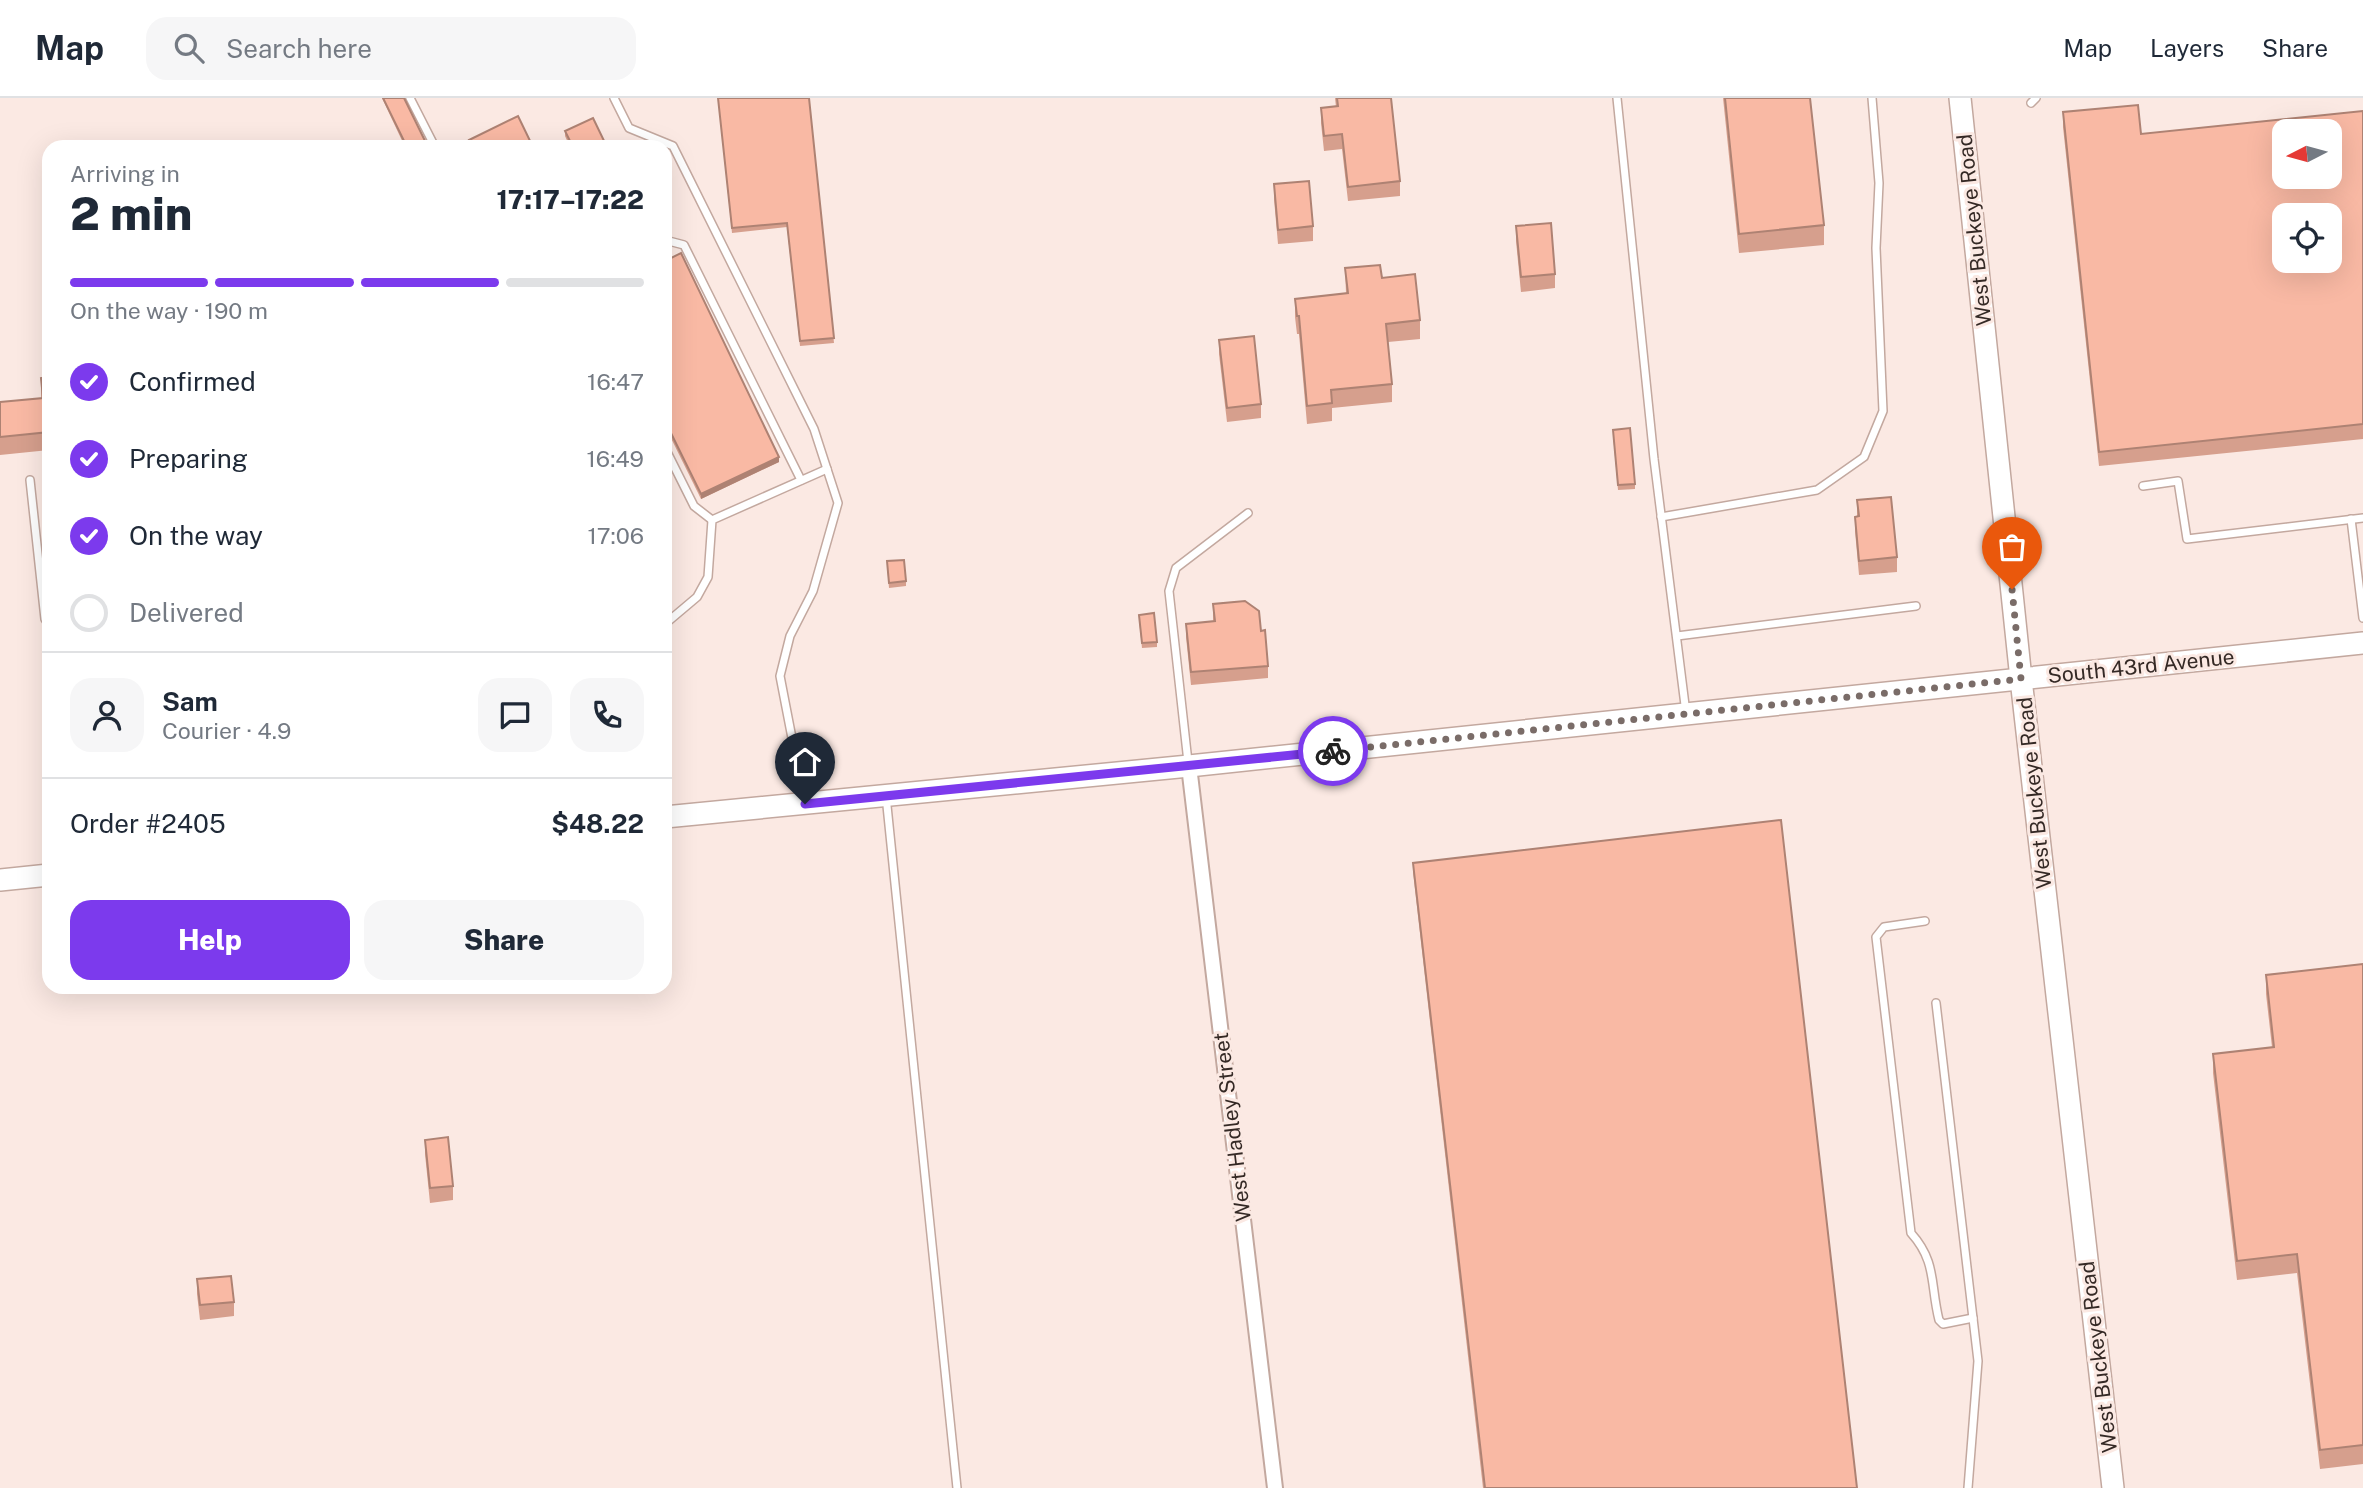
<!DOCTYPE html>
<html lang="en">
<head>
<meta charset="utf-8">
<style>
  body { margin:0; font-family:"Public Sans",sans-serif; background:#f6f6f7; color:#1f2937; height:100vh; display:flex; flex-direction:column; font-size:26px; white-space:nowrap }
  * { box-sizing:border-box; margin:0 }
  p { font-size:23px; color:#747a83 }
  .icon { flex:none; width:38px; height:38px; fill:none; stroke:currentColor; stroke-width:2; stroke-linecap:round; stroke-linejoin:round }
  .map { position:relative; flex:1; overflow:hidden }
  .panel { position:absolute; left:42px; top:42px; width:630px; height:854px; display:flex; flex-direction:column; background:#fff; border-radius:21px; box-shadow:0 7px 28px #0002 }
  .panel>* { flex:none }
  .needle { width:46px; rotate:264deg }
  .fabs { position:absolute; left:2272px; top:21px; display:grid; gap:14px }
  .fabs a { display:grid; place-items:center; width:70px; height:70px; border-radius:14px; background:#fff; box-shadow:0 7px 28px #0002; font-size:35px }
  .pin { position:absolute; display:grid; place-items:center; width:60px; height:60px; color:#fff; margin:-72px -30px; border-radius:50% 50% 50% 0; rotate:-45deg; box-shadow:0 0 7px #0007 }
  .pin .icon { rotate:45deg }
  .courier { position:absolute; display:grid; place-items:center; width:70px; height:70px; margin:-35px; border:5px solid #7c3aed; border-radius:50%; background:#fff; color:#222; box-shadow:0 2px 9px #0007 }
  .summary em { font-style:normal; font-weight:800 }
  .summary div { display:flex; flex-direction:column-reverse }
  .summary { display:flex; align-items:center; justify-content:space-between; height:119px; padding:0 28px }
  h1 { font-size:46px; font-weight:800; line-height:52px }
  .bar { display:grid; grid-template-columns:repeat(4,1fr); gap:10px 7px; align-content:center; height:84px; padding:0 28px }
  .bar i { height:9px; border-radius:5px; background:#e0e1e3 }
  .bar .current { background:#7c3aed }
  .bar p { grid-column:span 4 }
  .line { display:flex; align-items:center; gap:18px; padding:0 28px; border-top:2px solid #e0e1e3 }
  .line div { flex:1 }
  .round { display:grid; place-items:center; flex:none; width:74px; height:74px; border-radius:21px; background:#f6f6f7 }
  ol { padding:0 28px; list-style:none }
  li { display:flex; align-items:center; gap:21px; height:77px }
  li p { margin-inline-start:auto }
  li .icon { padding:7px; border-radius:50%; background:#7c3aed; color:#fff; stroke-width:4 }
  li:last-child { color:#747a83 }
  li i { width:38px; height:38px; border:4px solid #e0e1e3; border-radius:50% }
  .primary-button { display:flex; gap:14px; margin-top:auto; padding:14px 28px }
  .primary-button a { flex:1; height:80px; border-radius:21px; background:#7c3aed; color:#fff; font-size:28px; font-weight:800; line-height:80px; text-align:center }
  .primary-button a+a { background:#f6f6f7; color:#1f2937 }
  header { display:flex; align-items:center; gap:42px; box-sizing:border-box; height:98px; padding:0 35px; background:#fff; border-bottom:2px solid #e0e1e3 }
  header strong { font-size:33px }
  nav { display:flex; gap:38px; margin-inline-start:auto; font-size:24px }
  .search { width:490px; height:63px; background:#f6f6f7; display:flex; align-items:center; gap:18px; box-sizing:border-box; padding:0 24px; border-radius:21px; color:#747a83; font-size:26px }
  .map>svg:first-child { display:block }
  .lines { fill:none; stroke-linecap:round; stroke-linejoin:round }
  .lane-casing { stroke:#c3a89f; stroke-width:10 }
  .street-casing { stroke:#c3a89f; stroke-width:18 }
  .secondary-casing { stroke:#c3a89f; stroke-width:24 }
  .lane { stroke:#fff; stroke-width:7 }
  .street { stroke:#fff; stroke-width:14 }
  .secondary { stroke:#fff; stroke-width:21 }
  .wall { fill:#d69f8d }
  .shaded-wall { fill:#ae8273 }
  .building { fill:#f9b9a4; stroke:#ae8273; stroke-width:2; fill-rule:evenodd }
  .done { stroke:#7a6c68; stroke-width:7; stroke-dasharray:0 12.6 }
  .route { stroke:#7c3aed; stroke-width:9 }
  .labels { text-anchor:middle; dominant-baseline:central; stroke-width:6; stroke-linejoin:round; paint-order:stroke }
  .street-label { font-size:21px; fill:#342925; stroke:#fbe9e3 }
</style>
</head>
<body>
<header>
<strong>Map</strong>
<div class="search"><svg class="icon" aria-label="search" viewBox="0 0 24 24"><circle cx="10" cy="10" r="6"/><path d="M15 15l6 6"/></svg>Search here</div>
<nav><a>Map</a><a>Layers</a><a>Share</a></nav>
</header>
<div class="map">
<svg width="2363" height="1390" viewBox="0 0 2363 1390">
  <rect width="100%" height="100%" fill="#fbe9e3"/>
  <g class="lines">
    <defs>
      <g id="lane">
        <polyline points="410,0 435,49"/>
        <polyline points="614,0 629,30 673,48 814,331 838,405 813,493 790,538 780,578 804,702"/>
        <polyline points="1617,0 1654,361 1686,615"/>
        <polyline points="2031,5 2036,0"/>
        <polyline points="665,142 684,147 801,382"/>
        <polyline points="665,350 694,408 712,422"/>
        <polyline points="30,382 45,521 49,527"/>
        <polyline points="2143,388 2178,383 2187,441 2363,420"/>
        <polyline points="1661,419 1817,392 1864,359 1883,313 1876,150 1879,85 1872,0"/>
        <polyline points="2351,421 2363,520"/>
        <polyline points="665,526 697,499 708,479 712,422 827,371"/>
        <polyline points="1677,538 1916,508"/>
        <polyline points="1188,664 1169,493 1176,470 1248,415"/>
        <polyline points="886,698 957,1390"/>
        <path d="M1925,823L1884,829L1876,839L1911,1135C1937,1164 1930,1186 1939,1222L1943,1226L1973,1220"/>
        <polyline points="1936,905 1978,1263 1968,1390"/>
      </g>
      <polyline id="street" points="1189,668 1275,1390"/>
      <g id="secondary">
        <polyline points="1960,0 2021,581 2113,1390"/>
        <polyline points="665,719 1189,668 2363,545"/>
        <polyline points="0,782 49,777"/>
      </g>
    </defs>
    <use href="#lane" class="lane-casing"/>
    <use href="#street" class="street-casing"/>
    <use href="#secondary" class="secondary-casing"/>
    <use href="#lane" class="lane"/>
    <use href="#street" class="street"/>
    <use href="#secondary" class="secondary"/>
  </g>
  <g class="wall">
    <polygon points="382,0 404,0 428,49 405,49"/>
    <polygon points="718,0 809,0 834,245 800,248 787,129 732,135"/>
    <polygon points="1335,0 1391,0 1400,83 1400,98 1348,103 1342,51 1324,53 1321,25 1321,10 1336,9"/>
    <polygon points="1723,0 1810,0 1824,127 1824,147 1739,155"/>
    <polygon points="2363,13 2363,341 2099,368 2063,29 2063,14 2141,36"/>
    <polygon points="565,33 607,49 570,49 565,38"/>
    <polygon points="1274,86 1313,128 1313,143 1278,146 1274,101"/>
    <polygon points="1516,128 1555,176 1555,190 1521,194 1516,143"/>
    <polygon points="665,163 779,364 701,401 665,328"/>
    <polygon points="1345,170 1382,180 1420,222 1420,241 1388,244 1392,286 1392,304 1332,310 1332,323 1307,326 1299,236 1297,236 1295,219 1295,201 1346,195"/>
    <polygon points="1219,242 1261,306 1261,320 1227,324 1219,256"/>
    <polygon points="49,279 49,352 0,357 0,304 41,300 41,280"/>
    <polygon points="1613,337 1635,386 1635,391 1618,392"/>
    <polygon points="1857,402 1897,459 1897,474 1859,477 1855,433 1855,419 1857,419"/>
    <polygon points="887,468 906,483 906,488 889,490"/>
    <polygon points="1213,506 1261,533 1268,568 1268,580 1191,587 1186,539 1186,526 1213,523"/>
    <polygon points="1139,522 1157,544 1157,549 1142,550"/>
    <polygon points="1413,765 1857,1390 1483,1390 1413,774"/>
    <polygon points="2363,866 2363,1366 2320,1371 2297,1175 2237,1182 2213,975 2213,956 2272,949 2266,896 2266,877"/>
    <polygon points="425,1042 453,1088 453,1102 430,1105 425,1056"/>
    <polygon points="197,1181 234,1204 234,1218 200,1222 197,1196"/>
  </g>
  <g class="shaded-wall">
    <polygon points="779,359 779,364 701,401 701,396"/>
    <polygon points="668,421 668,440 665,442 665,422"/>
  </g>
  <g class="building">
    <polygon points="383,0 404,0 428,49 407,49"/>
    <polygon points="718,0 809,0 834,240 800,243 787,125 732,130"/>
    <polygon points="1337,0 1391,0 1400,83 1348,89 1342,36 1324,38 1321,10 1338,8"/>
    <polygon points="1725,0 1810,0 1824,127 1739,136"/>
    <path d="M2138,7L2141,36L2363,13V326L2099,354L2063,14ZM2284,33H2329V79H2284ZM2284,117H2329V163H2284Z"/>
    <polygon points="518,18 533,49 473,49 469,42"/>
    <polygon points="593,20 607,49 573,49 565,33"/>
    <polygon points="1309,83 1313,128 1278,132 1274,86"/>
    <polygon points="1551,125 1555,176 1521,179 1516,128"/>
    <polygon points="681,155 779,359 701,396 665,323 665,163"/>
    <polygon points="1380,167 1382,180 1415,176 1420,222 1386,226 1392,286 1331,292 1332,305 1307,308 1299,218 1297,218 1295,201 1348,195 1345,170"/>
    <polygon points="1254,238 1261,306 1227,310 1219,242"/>
    <polygon points="49,279 49,334 0,339 0,304 43,300 41,280"/>
    <polygon points="1630,330 1635,386 1618,387 1613,332"/>
    <polygon points="1891,399 1897,459 1859,463 1855,419 1859,418 1857,402"/>
    <polygon points="904,462 906,483 889,485 887,463"/>
    <polygon points="1245,503 1259,513 1261,533 1265,532 1268,568 1191,574 1186,526 1215,523 1213,506"/>
    <polygon points="1154,515 1157,544 1142,545 1139,517"/>
    <polygon points="1781,722 1857,1390 1485,1390 1413,765"/>
    <polygon points="2363,866 2363,1347 2320,1352 2297,1156 2237,1163 2213,956 2274,949 2266,877"/>
    <polygon points="448,1039 453,1088 430,1090 425,1042"/>
    <polygon points="231,1178 234,1204 200,1207 197,1181"/>
  </g>
  <g class="lines">
    <polyline class="done" points="1333,653 2021,581 2012,491"/>
    <polyline class="route" points="805,706 1333,653"/>
  </g>
  <g class="labels">
    <g class="street-label">
      <text transform="translate(1974 132) rotate(-96)">West Buckeye Road</text>
      <text transform="translate(2141 568) rotate(-6)">South 43rd Avenue</text>
      <text transform="translate(2034 695) rotate(-96)">West Buckeye Road</text>
      <text transform="translate(1232 1029) rotate(-97)">West Hadley Street</text>
      <text transform="translate(2098 1259) rotate(-97)">West Buckeye Road</text>
    </g>
  </g>
</svg>
<div class="fabs">
<a><svg class="needle" viewBox="-14 -14 28 28"><path d="M0-13l5 13h-10z" fill="#e53935"/><path d="M0 13l5-13h-10z" fill="#747a83"/></svg></a>
<a><svg class="icon" aria-label="locate" viewBox="0 0 24 24"><circle cx="12" cy="12" r="6"/><path d="M12 2v4M12 18v4M2 12h4M18 12h4"/></svg></a>
</div>
<div class="pin" style="left:2012px;top:491px;background:#ea580c"><svg class="icon" aria-label="bag" viewBox="0 0 24 24"><path d="M5 8h14l-1 12H6zM9 8a3 3 0 0 1 6 0"/></svg></div>
<div class="pin" style="left:805px;top:706px;background:#1f2937"><svg class="icon" aria-label="home" viewBox="0 0 24 24"><path d="M3 11l9-7 9 7M6 9v11h12V9"/></svg></div>
<div class="courier" style="left:1333px;top:653px"><svg class="icon" aria-label="bike" viewBox="0 0 24 24"><circle cx="6" cy="16" r="4"/><circle cx="18" cy="16" r="4"/><path d="M6 16l4-8h5l3 8M10 8l3 8H6M13 5h3"/></svg></div>
<section class="panel">
<div class="summary"><div><h1>2 min</h1><p>Arriving in</p></div><em>17:17–17:22</em></div>
<div class="bar"><i class="current"></i><i class="current"></i><i class="current"></i><i></i><p>On the way · 190 m</p></div>
<ol>
<li><svg class="icon" aria-label="check" viewBox="0 0 24 24"><path d="M5 12l5 5 9-10"/></svg>Confirmed<p>16:47</p></li>
<li><svg class="icon" aria-label="check" viewBox="0 0 24 24"><path d="M5 12l5 5 9-10"/></svg>Preparing<p>16:49</p></li>
<li><svg class="icon" aria-label="check" viewBox="0 0 24 24"><path d="M5 12l5 5 9-10"/></svg>On the way<p>17:06</p></li>
<li><i></i>Delivered</li>
</ol>
<div class="line" style="height:126px"><a class="round"><svg class="icon" aria-label="person" viewBox="0 0 24 24"><circle cx="12" cy="8" r="4"/><path d="M4 21q1-7 8-7t8 7"/></svg></a><div><b>Sam</b><p>Courier · 4.9</p></div><a class="round"><svg class="icon" aria-label="chat" viewBox="0 0 24 24"><path d="M4 5h16v11H9l-5 4z"/></svg></a><a class="round"><svg class="icon" aria-label="phone" viewBox="0 0 24 24"><path d="M5 4h4l2 5-3 2q2 4 5 5l2-3 5 2v4C11 20 4 13 5 4z"/></svg></a></div>
<div class="line" style="height:91px"><div>Order #2405</div><b>$48.22</b></div>
<div class="primary-button"><a>Help</a><a>Share</a></div>
</section>
</div>
</body>
</html>
